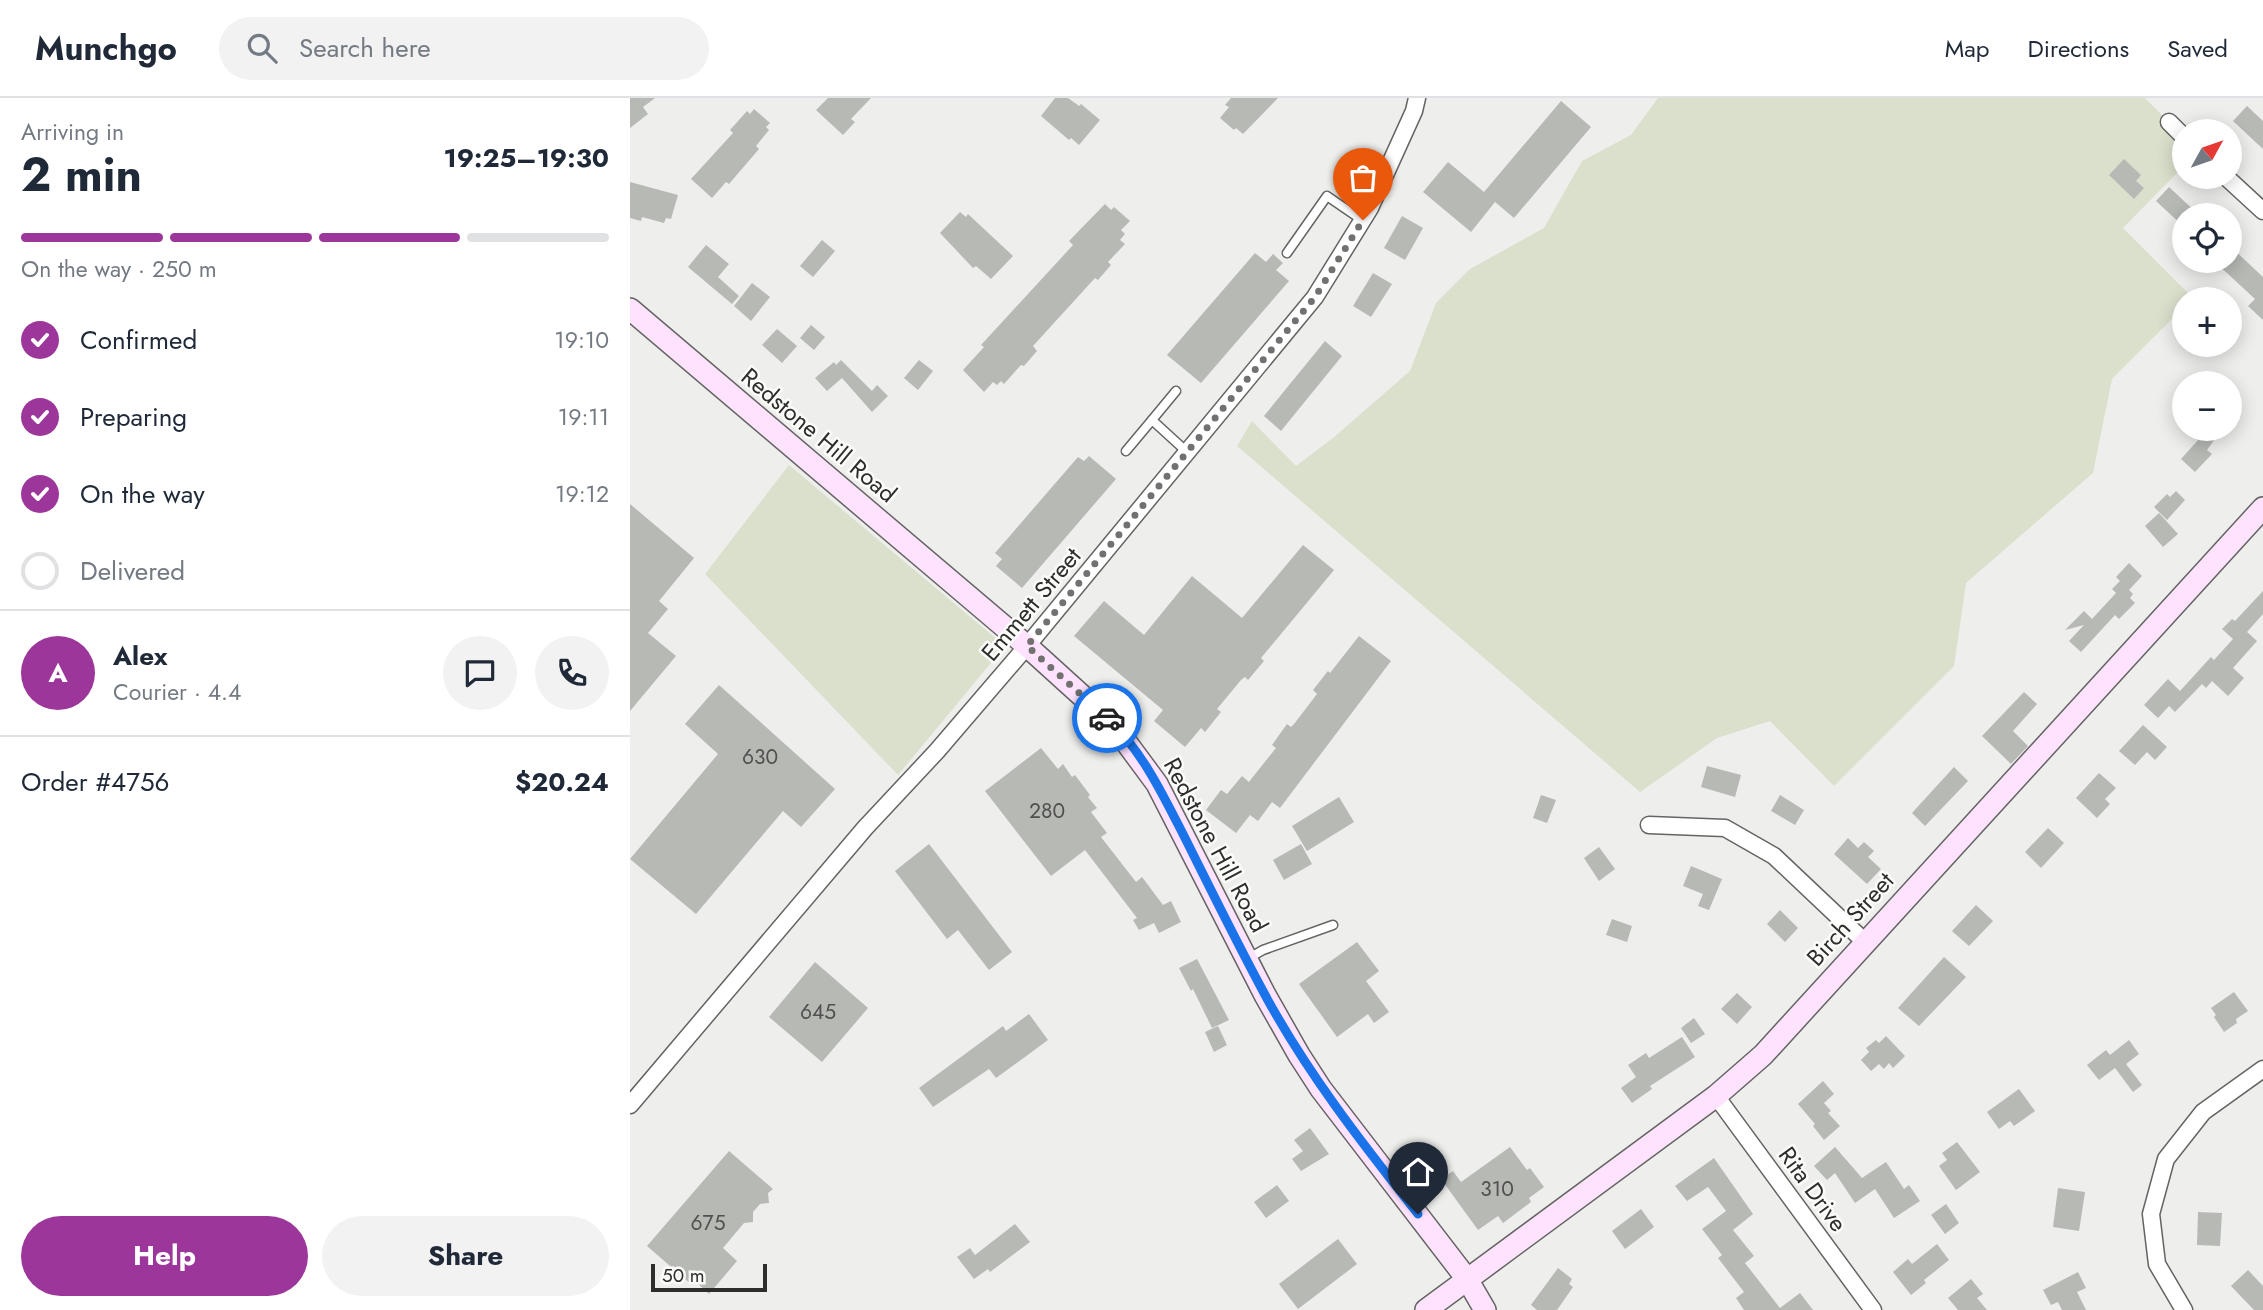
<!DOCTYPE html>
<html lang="en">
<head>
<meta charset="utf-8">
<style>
  body { margin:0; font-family:Jost,sans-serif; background:#f2f2f3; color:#1f2937; height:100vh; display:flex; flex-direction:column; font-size:26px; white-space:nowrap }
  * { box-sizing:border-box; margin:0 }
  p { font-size:23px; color:#747a83 }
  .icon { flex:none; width:38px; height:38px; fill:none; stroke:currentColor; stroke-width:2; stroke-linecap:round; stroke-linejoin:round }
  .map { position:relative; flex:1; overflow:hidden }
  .details { display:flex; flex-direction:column; background:#fff; width:630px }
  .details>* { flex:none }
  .needle { width:46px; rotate:50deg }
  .fabs { position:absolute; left:1542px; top:21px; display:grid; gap:14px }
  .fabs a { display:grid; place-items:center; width:70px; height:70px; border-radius:50%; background:#fff; box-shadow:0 4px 18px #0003; font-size:35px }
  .scale { position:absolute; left:21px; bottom:18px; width:116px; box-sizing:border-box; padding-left:7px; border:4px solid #2d2d2c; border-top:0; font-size:19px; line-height:24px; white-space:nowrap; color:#2d2d2c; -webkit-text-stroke:5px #fbfcf9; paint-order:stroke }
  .pin { position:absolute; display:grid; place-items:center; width:60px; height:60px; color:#fff; margin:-72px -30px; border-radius:50% 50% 50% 0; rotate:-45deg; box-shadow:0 0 7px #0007 }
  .pin .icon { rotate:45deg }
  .courier { position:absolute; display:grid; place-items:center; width:70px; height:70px; margin:-35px; border:5px solid #1a73e8; border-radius:50%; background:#fff; color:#222; box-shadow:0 2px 9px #0007 }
  .summary em { font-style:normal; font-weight:700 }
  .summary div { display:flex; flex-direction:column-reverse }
  .summary { display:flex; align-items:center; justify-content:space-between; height:119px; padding:0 21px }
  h1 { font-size:46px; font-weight:700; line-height:52px }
  .bar { display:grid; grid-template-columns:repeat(4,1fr); gap:10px 7px; align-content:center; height:84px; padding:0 21px }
  .bar i { height:9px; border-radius:5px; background:#e0e1e3 }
  .bar .current { background:#9c369a }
  .bar p { grid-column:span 4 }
  .line { display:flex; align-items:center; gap:18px; padding:0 21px; border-top:2px solid #e0e1e3 }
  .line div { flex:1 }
  .round { display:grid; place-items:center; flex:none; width:74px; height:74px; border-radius:37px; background:#f2f2f3 }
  ol { padding:0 21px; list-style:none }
  li { display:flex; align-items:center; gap:21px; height:77px }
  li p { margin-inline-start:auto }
  li .icon { padding:7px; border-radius:50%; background:#9c369a; color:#fff; stroke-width:4 }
  li:last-child { color:#747a83 }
  li i { width:38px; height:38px; border:4px solid #e0e1e3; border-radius:50% }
  .action { display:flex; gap:14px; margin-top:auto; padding:14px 21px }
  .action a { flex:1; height:80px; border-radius:42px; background:#9c369a; color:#fff; font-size:28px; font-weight:700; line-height:80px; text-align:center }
  .action a+a { background:#f2f2f3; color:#1f2937 }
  header { display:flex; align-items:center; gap:42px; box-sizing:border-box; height:98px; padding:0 35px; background:#fff; border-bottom:2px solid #e0e1e3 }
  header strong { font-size:33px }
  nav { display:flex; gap:38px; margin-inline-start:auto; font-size:24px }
  .search { width:490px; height:63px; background:#f2f2f3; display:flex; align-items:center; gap:18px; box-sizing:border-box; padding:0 24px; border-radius:38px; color:#747a83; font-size:26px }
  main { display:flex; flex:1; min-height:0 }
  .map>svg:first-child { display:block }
  .green { fill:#dae0cc }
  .building { fill:#b7b9b5 }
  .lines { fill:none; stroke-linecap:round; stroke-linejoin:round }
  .lane-casing { stroke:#646562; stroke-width:11 }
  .street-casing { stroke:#646562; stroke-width:19 }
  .secondary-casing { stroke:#646562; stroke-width:24 }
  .lane { stroke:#fff; stroke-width:8 }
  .street { stroke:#fff; stroke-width:16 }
  .secondary { stroke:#ffe3fe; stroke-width:21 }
  .done { stroke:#71716f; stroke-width:7; stroke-dasharray:0 12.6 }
  .route { stroke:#1a73e8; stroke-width:9 }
  .labels { text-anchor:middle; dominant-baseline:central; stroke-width:5; stroke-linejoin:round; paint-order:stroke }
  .number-label { font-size:21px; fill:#50504e }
  .street-label { font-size:24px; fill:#2d2d2c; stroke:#fbfcf9 }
</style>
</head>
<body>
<header>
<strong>Munchgo</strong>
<div class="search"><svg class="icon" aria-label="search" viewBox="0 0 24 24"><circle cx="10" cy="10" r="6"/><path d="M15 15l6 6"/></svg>Search here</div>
<nav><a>Map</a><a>Directions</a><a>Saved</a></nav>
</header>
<main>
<section class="details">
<div class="summary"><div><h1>2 min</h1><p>Arriving in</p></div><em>19:25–19:30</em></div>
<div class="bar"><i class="current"></i><i class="current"></i><i class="current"></i><i></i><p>On the way · 250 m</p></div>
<ol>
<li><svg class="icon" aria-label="check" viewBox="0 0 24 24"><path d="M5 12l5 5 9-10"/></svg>Confirmed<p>19:10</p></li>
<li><svg class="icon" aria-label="check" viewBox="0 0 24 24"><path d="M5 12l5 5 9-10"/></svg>Preparing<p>19:11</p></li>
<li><svg class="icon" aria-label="check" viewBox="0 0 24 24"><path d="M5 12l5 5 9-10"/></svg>On the way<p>19:12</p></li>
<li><i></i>Delivered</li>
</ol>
<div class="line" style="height:126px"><b class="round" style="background:#9c369a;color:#fff">A</b><div><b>Alex</b><p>Courier · 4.4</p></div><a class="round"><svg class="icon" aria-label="chat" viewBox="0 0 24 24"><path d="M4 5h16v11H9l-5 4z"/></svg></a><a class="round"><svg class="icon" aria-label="phone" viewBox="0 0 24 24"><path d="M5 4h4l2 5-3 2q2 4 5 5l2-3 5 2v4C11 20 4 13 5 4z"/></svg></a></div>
<div class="line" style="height:91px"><div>Order #4756</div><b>$20.24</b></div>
<div class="action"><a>Help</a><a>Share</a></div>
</section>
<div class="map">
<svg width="1633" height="1212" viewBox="0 0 1633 1212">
  <rect width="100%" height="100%" fill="#eeefec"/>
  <g class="green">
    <polygon points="1028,0 1515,0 1554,39 1554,68 1493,130 1563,200 1554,201 1554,209 1482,281 1463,375 1336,485 1324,568 1204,688 1140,623 1087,640 1010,694 607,348 622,323 666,368 703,340 780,273 806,205 840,171 914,130 952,63 1001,37"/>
    <polygon points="159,367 375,548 268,677 75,476"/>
  </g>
  <g class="building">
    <polygon points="0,0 25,0 13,9 18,16 0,30"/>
    <polygon points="198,0 241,0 221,21 225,24 213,37 186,12"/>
    <polygon points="425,0 438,0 449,8 451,6 470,22 449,47 441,40 439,42 411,18"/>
    <polygon points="601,0 648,0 613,36 606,30 604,32 590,20 599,9 595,7"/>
    <polygon points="931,3 961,29 884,120 865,104 841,134 793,94 818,64 854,94"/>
    <polygon points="1617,8 1633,23 1633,51 1603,23"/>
    <polygon points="124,11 140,25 136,29 139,32 126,48 129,51 99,86 96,84 82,100 61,81 103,35 100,32 117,13 120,16"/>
    <polygon points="1494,61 1511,77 1506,83 1514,90 1504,101 1479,77"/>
    <polygon points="0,84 48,97 41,121 36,120 34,125 12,119 11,123 0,120"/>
    <polygon points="1539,89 1569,117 1554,117 1554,129 1526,103"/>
    <polygon points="475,106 481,112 484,109 500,123 491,132 495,136 490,142 495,146 478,164 481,167 468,182 465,180 403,248 407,253 394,268 391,267 374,286 371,283 367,287 363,284 354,294 333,272 354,249 351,247 443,147 439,143"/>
    <polygon points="330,114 336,119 338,116 383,158 361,181 346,168 343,170 310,135"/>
    <polygon points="772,118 793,130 775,162 754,150"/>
    <polygon points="192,142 205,153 183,179 170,168"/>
    <polygon points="76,147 99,166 88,179 109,198 102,206 58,169"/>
    <polygon points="1600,148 1633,179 1633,222 1618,208 1625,201 1584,163 1600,163"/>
    <polygon points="625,155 636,164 643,156 653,165 646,172 659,183 571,285 537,257"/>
    <polygon points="743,175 762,186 741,219 723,208"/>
    <polygon points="122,185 140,199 121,223 104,208"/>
    <polygon points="181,227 195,239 184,252 170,240"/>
    <polygon points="147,231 167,248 152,265 132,247"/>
    <polygon points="695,243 712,258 651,333 634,318"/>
    <polygon points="211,262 242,293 247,287 258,298 242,314 212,280 197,293 185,280 204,264 206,267"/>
    <polygon points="289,262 303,273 288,292 274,280"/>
    <polygon points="1578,331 1592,331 1577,352 1582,356 1565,374 1551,361"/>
    <polygon points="459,358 486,381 392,490 366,468 372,461 365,455 448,359 454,363"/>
    <polygon points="1546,393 1555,402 1537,422 1524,409 1537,396 1540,399"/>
    <polygon points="0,406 64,460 29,503 38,511 18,535 46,558 0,613"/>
    <polygon points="1529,415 1548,436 1533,449 1515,428"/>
    <polygon points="673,447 704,472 631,560 634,563 618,582 615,579 611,582 587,611 591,614 575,634 571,630 555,649 524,623 533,612 444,538 474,503 514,537 562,478 612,520"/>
    <polygon points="1499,465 1512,478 1499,492 1503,496 1500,500 1505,505 1489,521 1485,517 1451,554 1439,543 1454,527 1435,532 1454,513 1462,521 1486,495 1482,491 1490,483 1486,479"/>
    <polygon points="1633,493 1633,516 1617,534 1627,543 1603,570 1614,580 1598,598 1582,583 1576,590 1572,586 1545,614 1539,608 1528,620 1514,607 1538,581 1550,593 1581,559 1584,562 1603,541 1592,531 1602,521 1605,523"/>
    <polygon points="729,538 761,563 650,710 642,704 628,723 620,717 606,735 576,712 591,692 597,696 612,678 619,684 622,680 646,650 642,647 657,626 661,629 664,626 687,596 683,592 698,573 700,575"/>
    <polygon points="89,587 205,691 171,729 153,713 66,816 0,761 88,656 55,626"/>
    <polygon points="1394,594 1407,606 1383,633 1398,648 1381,666 1352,638"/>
    <polygon points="1513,627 1537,649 1525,662 1517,654 1505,667 1489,653"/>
    <polygon points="411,650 428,671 433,666 442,679 445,677 460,697 458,699 467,710 461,714 477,735 471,739 506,784 512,779 533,807 541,803 551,824 529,835 524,825 509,832 503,822 507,820 455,752 421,778 355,693"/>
    <polygon points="1077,668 1111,677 1105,699 1071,689"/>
    <polygon points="1324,669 1338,683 1295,728 1282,715"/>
    <polygon points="1469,675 1486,690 1475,701 1480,706 1467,720 1446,700"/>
    <polygon points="911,697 926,702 917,725 903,720"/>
    <polygon points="1150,697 1174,712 1165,727 1141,713"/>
    <polygon points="709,699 724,724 677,753 662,728"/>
    <polygon points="1418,730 1434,745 1411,770 1395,754"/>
    <polygon points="1218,740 1228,750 1234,744 1244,753 1238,759 1251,771 1237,786 1204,756"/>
    <polygon points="299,746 382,854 359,872 328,832 317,841 265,773"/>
    <polygon points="671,746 682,766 654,782 643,762"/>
    <polygon points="969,749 985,771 969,783 954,760"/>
    <polygon points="1061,768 1092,781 1079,812 1068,808 1073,796 1053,788"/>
    <polygon points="1346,807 1363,823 1339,848 1322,833"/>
    <polygon points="1150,812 1168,830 1155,844 1137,826"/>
    <polygon points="982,821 1002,828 997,844 976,837"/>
    <polygon points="727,844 749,873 736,883 759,914 744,925 738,916 707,939 669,886"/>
    <polygon points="1314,859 1336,879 1289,928 1268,910"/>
    <polygon points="567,861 599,922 582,930 563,891 561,893 549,870"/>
    <polygon points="185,864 238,910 192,964 139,919"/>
    <polygon points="1604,894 1618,913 1606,921 1607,925 1594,934 1584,919 1586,917 1581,910"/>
    <polygon points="1107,895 1122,909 1107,926 1091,911"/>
    <polygon points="399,916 418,942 366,980 359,971 303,1009 289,990 373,928 376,933"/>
    <polygon points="1064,920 1075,936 1061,945 1051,930"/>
    <polygon points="588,928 597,947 584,954 575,934"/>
    <polygon points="1256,938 1275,958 1263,970 1259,965 1254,971 1249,966 1241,973 1231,962 1239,954 1236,950 1246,942 1249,945"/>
    <polygon points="1052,939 1065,959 1020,988 1022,991 1002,1005 991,990 1006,979 998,967 1016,955 1019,960"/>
    <polygon points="1499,942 1509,956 1496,966 1512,987 1503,994 1485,970 1469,982 1457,967 1476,952 1480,957"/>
    <polygon points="1193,983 1204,996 1194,1005 1201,1013 1198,1015 1210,1028 1194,1042 1183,1028 1185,1026 1168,1006"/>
    <polygon points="1389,991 1405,1013 1384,1028 1380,1023 1369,1031 1357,1014"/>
    <polygon points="680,1030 699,1056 671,1073 662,1061 673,1053 664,1042"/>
    <polygon points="1327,1044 1350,1074 1326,1092 1309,1068 1317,1062 1312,1055"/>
    <polygon points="880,1049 897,1072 900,1070 914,1089 899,1100 901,1104 873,1125 868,1118 848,1132 811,1081 823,1073 831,1084"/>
    <polygon points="1205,1049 1232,1080 1256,1064 1274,1091 1279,1087 1290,1103 1264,1120 1245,1091 1225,1105 1205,1075 1197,1082 1184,1068"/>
    <polygon points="99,1053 143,1091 138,1095 139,1105 130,1106 123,1114 123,1124 114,1125 93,1150 107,1163 79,1196 65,1183 62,1187 17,1148"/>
    <polygon points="1084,1060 1123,1116 1103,1132 1124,1158 1115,1165 1150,1210 1170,1195 1183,1212 1114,1212 1106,1200 1114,1194 1088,1160 1092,1157 1072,1131 1096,1113 1078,1089 1057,1103 1045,1088"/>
    <polygon points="647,1087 659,1103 636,1120 624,1104"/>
    <polygon points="1428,1090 1455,1094 1449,1133 1423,1129"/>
    <polygon points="1316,1106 1329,1125 1315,1136 1301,1117"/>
    <polygon points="1011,1111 1024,1129 995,1151 982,1133"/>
    <polygon points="1568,1114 1592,1115 1590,1148 1567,1147"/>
    <polygon points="385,1126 400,1144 360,1174 358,1171 344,1181 327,1159 340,1150 345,1157"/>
    <polygon points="708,1141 727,1166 668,1211 649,1186"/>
    <polygon points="1307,1146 1319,1162 1294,1182 1296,1185 1281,1197 1263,1174 1278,1161 1282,1166"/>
    <polygon points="928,1170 942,1181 939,1186 943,1189 927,1212 907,1212 901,1207"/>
    <polygon points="1618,1172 1633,1188 1633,1212 1624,1212 1601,1188"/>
    <polygon points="1448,1174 1456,1190 1447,1194 1456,1212 1432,1212 1428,1204 1421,1207 1413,1192"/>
    <polygon points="1341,1181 1353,1196 1347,1200 1357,1212 1328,1212 1318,1200"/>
  </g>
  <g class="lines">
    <defs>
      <g id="lane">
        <polyline points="657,155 697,98 732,122"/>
        <polyline points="522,322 546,293"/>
        <polyline points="496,353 522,322 557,354"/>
        <polyline points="619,860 633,852 703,827"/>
      </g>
      <g id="street">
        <polyline points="1539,24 1554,39"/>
        <polyline points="1596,79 1633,113"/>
        <polyline points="1019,727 1095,730 1144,758 1235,844"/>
        <polyline points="1086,998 1243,1212"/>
        <polyline points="0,1007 235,730 307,653 397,548 685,199 740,110 784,13 787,0"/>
        <polyline points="1554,1212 1527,1166 1521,1116 1536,1061 1573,1014 1633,971"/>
      </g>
      <g id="secondary">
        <polyline points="0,211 397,548 482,625 527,686 635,897 669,957 691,991 837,1181 855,1212"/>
        <polyline points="796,1212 1086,998 1133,957 1633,410"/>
      </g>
    </defs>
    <use href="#lane" class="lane-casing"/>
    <use href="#street" class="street-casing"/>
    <use href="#secondary" class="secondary-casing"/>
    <use href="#lane" class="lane"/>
    <use href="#street" class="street"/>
    <use href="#secondary" class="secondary"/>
  </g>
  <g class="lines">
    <polyline class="done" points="477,620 397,548 685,199 733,122"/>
    <path class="route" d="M477,620C513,653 535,701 557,744C582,794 607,845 634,895C677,975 732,1045 788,1116"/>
  </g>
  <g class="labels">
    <g class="number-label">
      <text x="130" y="659">630</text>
      <text x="417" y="713">280</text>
      <text x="188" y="914">645</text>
      <text x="867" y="1091">310</text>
      <text x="78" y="1125">675</text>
    </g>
    <g class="street-label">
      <text transform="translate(189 337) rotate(40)">Redstone Hill Road</text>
      <text transform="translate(401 506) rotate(-50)">Emmett Street</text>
      <text transform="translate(586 747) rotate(62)">Redstone Hill Road</text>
      <text transform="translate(1220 821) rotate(-48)">Birch Street</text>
      <text transform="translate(1183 1091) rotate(54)">Rita Drive</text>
    </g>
  </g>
</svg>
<div class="fabs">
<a><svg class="needle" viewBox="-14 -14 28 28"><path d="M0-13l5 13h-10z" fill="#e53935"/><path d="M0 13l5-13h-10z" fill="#747a83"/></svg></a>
<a><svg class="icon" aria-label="locate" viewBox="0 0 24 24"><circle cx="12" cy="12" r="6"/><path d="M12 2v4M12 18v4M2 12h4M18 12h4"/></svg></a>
<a>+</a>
<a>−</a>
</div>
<div class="scale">50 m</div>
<div class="pin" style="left:733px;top:122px;background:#ea580c"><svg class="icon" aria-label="bag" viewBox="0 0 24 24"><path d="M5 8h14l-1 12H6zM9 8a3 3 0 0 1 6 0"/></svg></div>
<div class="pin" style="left:788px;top:1116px;background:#1f2937"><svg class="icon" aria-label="home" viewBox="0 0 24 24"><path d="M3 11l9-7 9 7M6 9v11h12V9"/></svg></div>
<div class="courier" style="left:477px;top:620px"><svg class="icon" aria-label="car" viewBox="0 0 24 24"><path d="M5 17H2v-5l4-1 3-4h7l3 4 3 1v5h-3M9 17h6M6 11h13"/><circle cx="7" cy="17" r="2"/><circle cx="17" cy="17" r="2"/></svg></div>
</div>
</main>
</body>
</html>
